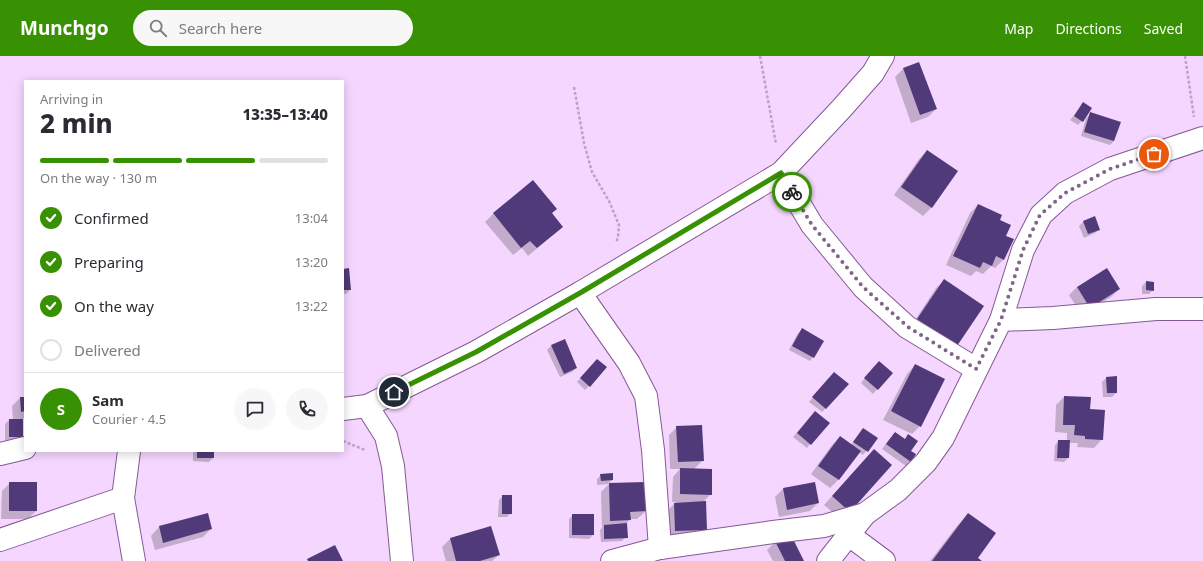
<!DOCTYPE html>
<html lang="en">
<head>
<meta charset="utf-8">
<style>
  body { margin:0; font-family:"Noto Sans",sans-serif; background:#f7f7f7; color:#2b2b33; height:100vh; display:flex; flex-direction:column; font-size:15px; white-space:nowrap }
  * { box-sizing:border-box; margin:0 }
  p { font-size:13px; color:#7c7c81 }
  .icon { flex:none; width:22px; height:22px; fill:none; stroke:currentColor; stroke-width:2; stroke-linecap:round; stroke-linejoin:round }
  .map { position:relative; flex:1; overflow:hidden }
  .drawer { position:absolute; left:24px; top:24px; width:320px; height:372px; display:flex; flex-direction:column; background:#fff; border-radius:0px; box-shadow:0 2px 10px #0003 }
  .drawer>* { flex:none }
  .pin { position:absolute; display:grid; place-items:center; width:34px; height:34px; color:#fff; margin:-17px; border:2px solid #fff; border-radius:50%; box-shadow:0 1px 4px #0007 }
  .courier { position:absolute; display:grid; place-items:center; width:40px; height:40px; margin:-20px; border:3px solid #379102; border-radius:50%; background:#fff; color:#222; box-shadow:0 1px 5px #0007 }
  .overview em { font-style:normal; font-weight:800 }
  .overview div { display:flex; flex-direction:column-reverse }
  .overview { display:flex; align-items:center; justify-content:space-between; height:68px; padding:0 16px }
  h1 { font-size:26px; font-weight:800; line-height:30px }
  .bar { display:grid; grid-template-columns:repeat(4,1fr); gap:6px 4px; align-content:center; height:48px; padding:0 16px }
  .bar i { height:5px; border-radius:3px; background:#e1e1e2 }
  .bar .selected { background:#379102 }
  .bar p { grid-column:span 4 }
  .line { display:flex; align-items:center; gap:10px; padding:0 16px; border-top:1px solid #e1e1e2 }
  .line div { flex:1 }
  .round { display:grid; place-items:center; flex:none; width:42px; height:42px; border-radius:21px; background:#f7f7f7 }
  ol { padding:0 16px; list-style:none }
  li { display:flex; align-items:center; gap:12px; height:44px }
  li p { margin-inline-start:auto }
  li .icon { padding:4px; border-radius:50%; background:#379102; color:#fff; stroke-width:4 }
  li:last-child { color:#7c7c81 }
  li i { width:22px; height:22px; border:2px solid #e1e1e2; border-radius:50% }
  header { display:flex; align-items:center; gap:24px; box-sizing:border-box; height:56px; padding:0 20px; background:#379102; color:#fff }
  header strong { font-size:19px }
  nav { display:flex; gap:22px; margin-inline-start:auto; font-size:14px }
  .search { width:280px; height:36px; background:#f7f7f7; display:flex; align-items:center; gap:10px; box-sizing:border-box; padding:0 14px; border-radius:22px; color:#7c7c81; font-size:15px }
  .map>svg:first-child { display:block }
  .shadow { fill:#0003 }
  .building { fill:#513a79 }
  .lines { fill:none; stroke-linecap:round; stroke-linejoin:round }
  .minor-casing { stroke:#865894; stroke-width:24 }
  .path { stroke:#bda2c6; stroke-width:2.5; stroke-dasharray:3 2; stroke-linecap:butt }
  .minor { stroke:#fff; stroke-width:22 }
  .done { stroke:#7e6685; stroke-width:4; stroke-dasharray:0 7.2 }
  .route { stroke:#379102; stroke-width:5 }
</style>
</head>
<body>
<header>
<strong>Munchgo</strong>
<div class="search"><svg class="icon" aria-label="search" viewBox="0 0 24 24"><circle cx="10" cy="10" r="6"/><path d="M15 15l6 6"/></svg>Search here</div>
<nav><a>Map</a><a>Directions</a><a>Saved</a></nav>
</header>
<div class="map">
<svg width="1203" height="505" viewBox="0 0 1203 505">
  <rect width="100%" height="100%" fill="#f4d6fe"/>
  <g class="shadow">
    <polygon points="919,7 936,53 928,61 911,67 895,21 903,13"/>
    <polygon points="1083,48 1082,65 1078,69 1070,64"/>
    <polygon points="1091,58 1114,85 1110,89 1081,80 1086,62"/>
    <polygon points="927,95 956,115 931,152 923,160 894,139 919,103"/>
    <polygon points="533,125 551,157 562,171 528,200 522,192 513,199 485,166 493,158"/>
    <polygon points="978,149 1005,180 1012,184 1003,204 995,212 991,210 983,218 976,215 971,220 946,209 970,157"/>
    <polygon points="1094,161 1099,173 1095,177 1084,182 1079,170 1083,166"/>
    <polygon points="343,214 350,234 346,238 343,238"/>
    <polygon points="945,224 956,289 910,272 936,232"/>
    <polygon points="1146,226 1153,234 1149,238 1142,238 1142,230"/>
    <polygon points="1077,231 1119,233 1111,241 1082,259 1069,239"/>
    <polygon points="802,274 813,301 810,305 789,294 798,277"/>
    <polygon points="564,285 576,312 572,316 560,321 547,294 551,290"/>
    <polygon points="593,308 589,330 585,334 577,326"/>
    <polygon points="915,309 920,370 912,378 883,364 907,318"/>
    <polygon points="875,310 891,317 873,338 861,327"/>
    <polygon points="830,321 826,352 822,356 809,346"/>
    <polygon points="1106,322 1116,337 1112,341 1103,341 1102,326"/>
    <polygon points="1064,341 1102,383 1094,392 1077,391 1078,387 1069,387 1068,402 1064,406 1054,405 1055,389 1059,385 1067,385 1067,377 1055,376 1056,349"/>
    <polygon points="20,342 25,342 25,362 22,363 22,381 18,385 5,385 5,368 9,364 13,364 12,350"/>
    <polygon points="811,360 810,388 807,392 793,381"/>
    <polygon points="677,371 703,404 694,413 711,438 703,446 706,473 698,481 667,483 666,456 676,446 672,446 673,421 680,413 670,413 669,379"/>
    <polygon points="863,373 876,383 863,399 858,396 838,424 830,432 811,418 832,389 840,381 851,389"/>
    <polygon points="891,381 915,399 906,410 882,393"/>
    <polygon points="874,394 841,463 824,449"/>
    <polygon points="193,395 213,395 213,402 209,406 193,405"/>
    <polygon points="601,419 612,424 608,428 597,429 597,423"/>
    <polygon points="10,427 36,455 28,463 1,463 2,435"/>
    <polygon points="645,427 646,455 637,463 630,463 626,468 626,481 622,485 601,486 600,474 602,472 601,436 609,428"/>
    <polygon points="814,427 818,447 810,455 779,461 775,441 783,433"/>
    <polygon points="503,440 511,457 507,461 498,461 499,444"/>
    <polygon points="207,458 211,473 203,481 155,494 151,480 159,471"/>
    <polygon points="968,458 976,502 980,505 930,505 957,470"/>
    <polygon points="573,459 593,479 589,483 569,482 569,463"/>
    <polygon points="490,471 499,499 492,505 446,505 442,491 450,483"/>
    <polygon points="775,486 803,505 773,505 767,494"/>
  </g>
  <g class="building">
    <polygon points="919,6 937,53 920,59 903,12"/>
    <polygon points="1083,46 1092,52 1083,66 1074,60"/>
    <polygon points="1090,56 1121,66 1114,85 1084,76"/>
    <polygon points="927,94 958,115 932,152 901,131"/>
    <polygon points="533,124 557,153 552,157 563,171 537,192 530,185 521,192 493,157"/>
    <polygon points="978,148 1002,159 1000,164 1011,169 1006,180 1014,183 1004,204 996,200 992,210 983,206 980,212 953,200"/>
    <polygon points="1095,160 1100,174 1088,178 1083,165"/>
    <polygon points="349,212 351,234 343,234 343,213"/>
    <polygon points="1107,212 1120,233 1090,252 1077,231"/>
    <polygon points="944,223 984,250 957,290 917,263"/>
    <polygon points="1146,225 1154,226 1154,235 1146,234"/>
    <polygon points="802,272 824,285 814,302 792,290"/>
    <polygon points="565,283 577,312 564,318 551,289"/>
    <polygon points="597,303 607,311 590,331 580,322"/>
    <polygon points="879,305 893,317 878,334 864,322"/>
    <polygon points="915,308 945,323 921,371 891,355"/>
    <polygon points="834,316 849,328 826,353 812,341"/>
    <polygon points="1117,320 1117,337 1107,337 1106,321"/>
    <polygon points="1064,340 1091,341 1090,353 1105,354 1103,384 1085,383 1085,380 1074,379 1075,369 1063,369"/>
    <polygon points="20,341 25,341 25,355 21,356"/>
    <polygon points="815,355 830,367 811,389 797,377"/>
    <rect x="9" y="363" width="14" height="18"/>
    <polygon points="702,369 704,405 678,406 676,370"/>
    <polygon points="863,372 878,382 868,396 853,386"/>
    <polygon points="895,376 905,383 908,378 918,385 911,395 916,398 911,406 886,388"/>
    <polygon points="840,380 861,395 839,424 818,410"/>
    <polygon points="1058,384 1070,384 1069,402 1057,402"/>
    <polygon points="874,393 892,409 850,456 832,440"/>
    <rect x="197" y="395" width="17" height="7"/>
    <polygon points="680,412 712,413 712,439 680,438"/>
    <polygon points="613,417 613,424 601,425 600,418"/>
    <rect x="9" y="426" width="28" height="29"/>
    <polygon points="646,426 647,455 630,456 631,464 610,465 609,427"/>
    <polygon points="815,426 819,447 787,454 783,432"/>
    <rect x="502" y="439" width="10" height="19"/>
    <polygon points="706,445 707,474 675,475 674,447"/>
    <polygon points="208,457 212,473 163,487 159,470"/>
    <polygon points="968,457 996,477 978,502 982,505 932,505"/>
    <rect x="572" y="458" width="22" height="21"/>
    <polygon points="627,467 628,482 604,483 604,469"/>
    <polygon points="491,470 500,499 480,505 456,505 450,482"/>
    <polygon points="790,477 804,505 785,505 775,485"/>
    <polygon points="335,489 343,505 308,505 307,503"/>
  </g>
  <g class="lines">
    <defs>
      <g id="minor">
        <polyline points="781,117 812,169 863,231 907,271 976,313"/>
        <polyline points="580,237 629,307 646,340 653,394 660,492"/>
        <polyline points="1001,264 1053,262 1156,253 1203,253"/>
        <polyline points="367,350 386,380 393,410 402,505"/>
        <polyline points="343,353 367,350 476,296 580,237 781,117 842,52 873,17 883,0"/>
        <polyline points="129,395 123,442 134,505"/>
        <polyline points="0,398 25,392"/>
        <polyline points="849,479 884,505"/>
        <polyline points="0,484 123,442"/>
        <polyline points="612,505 660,492 773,476 824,470 865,458 898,434 926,406 943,382 1001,264 1023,194 1041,159 1065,137 1110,113 1203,82"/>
        <polyline points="828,505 865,458"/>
      </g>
    </defs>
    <use href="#minor" class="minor-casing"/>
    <g class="path">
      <polyline points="760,0 776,88"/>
      <polyline points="1185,0 1194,61"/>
      <polyline points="574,31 584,87 592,116 609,145 619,169 618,181 616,187"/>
      <polyline points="343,385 365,394"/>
    </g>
    <use href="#minor" class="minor"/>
  </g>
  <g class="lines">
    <polyline class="done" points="792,136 812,169 863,231 908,271 976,313 1001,264 1023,194 1040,159 1065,137 1110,113 1154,98"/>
    <polyline class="route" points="394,336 476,296 580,237 781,117 792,136"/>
  </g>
</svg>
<div class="pin" style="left:1154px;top:98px;background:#ea580c"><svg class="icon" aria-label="bag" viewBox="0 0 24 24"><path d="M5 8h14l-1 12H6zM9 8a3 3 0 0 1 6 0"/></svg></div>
<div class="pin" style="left:394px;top:336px;background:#1f2937"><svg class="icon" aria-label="home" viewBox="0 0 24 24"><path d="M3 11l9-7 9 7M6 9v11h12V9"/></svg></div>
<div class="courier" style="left:792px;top:136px"><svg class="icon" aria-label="bike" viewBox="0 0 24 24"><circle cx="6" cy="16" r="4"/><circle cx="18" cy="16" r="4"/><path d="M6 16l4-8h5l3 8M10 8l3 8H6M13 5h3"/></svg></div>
<section class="drawer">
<div class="overview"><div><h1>2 min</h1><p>Arriving in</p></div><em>13:35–13:40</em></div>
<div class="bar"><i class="selected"></i><i class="selected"></i><i class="selected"></i><i></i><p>On the way · 130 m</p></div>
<ol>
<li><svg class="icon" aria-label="check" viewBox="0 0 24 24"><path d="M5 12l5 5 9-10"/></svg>Confirmed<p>13:04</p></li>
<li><svg class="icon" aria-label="check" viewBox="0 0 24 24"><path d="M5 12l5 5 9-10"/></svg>Preparing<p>13:20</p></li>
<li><svg class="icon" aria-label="check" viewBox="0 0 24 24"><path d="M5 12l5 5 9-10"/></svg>On the way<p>13:22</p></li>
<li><i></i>Delivered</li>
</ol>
<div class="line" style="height:72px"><b class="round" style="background:#379102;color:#fff">S</b><div><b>Sam</b><p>Courier · 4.5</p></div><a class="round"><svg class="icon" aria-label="chat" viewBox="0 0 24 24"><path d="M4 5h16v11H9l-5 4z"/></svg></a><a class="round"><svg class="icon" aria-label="phone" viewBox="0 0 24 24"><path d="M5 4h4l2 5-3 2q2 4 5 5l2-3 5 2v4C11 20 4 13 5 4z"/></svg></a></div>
</section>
</div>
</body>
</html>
